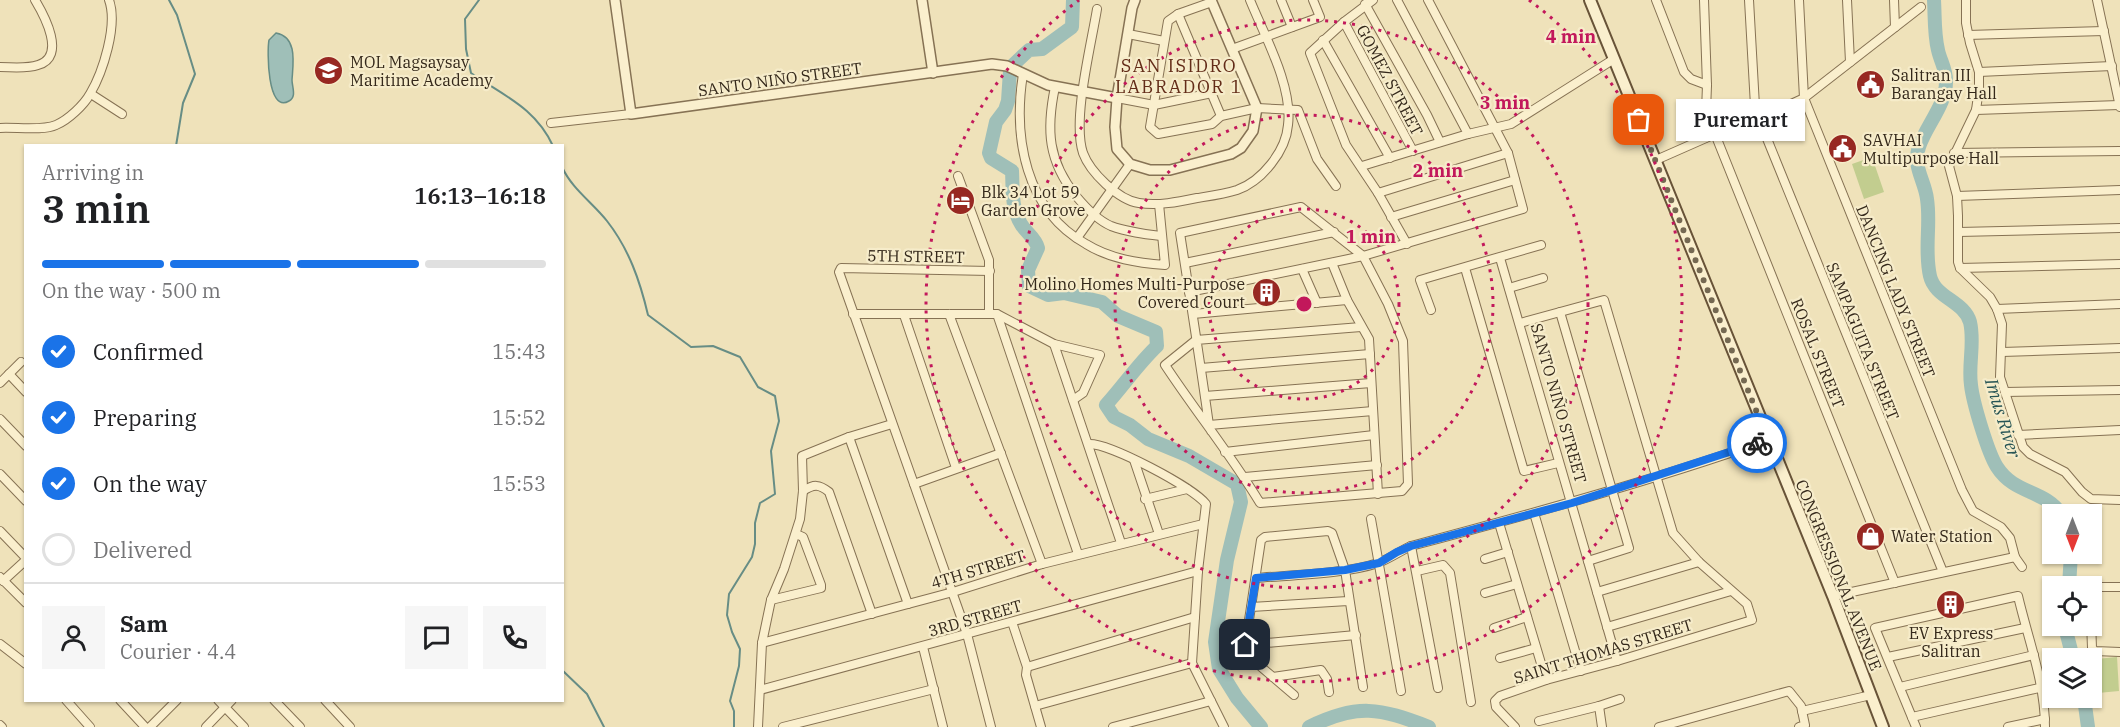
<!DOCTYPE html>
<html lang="en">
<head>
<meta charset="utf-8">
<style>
  body { margin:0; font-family:"IBM Plex Serif",serif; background:#f6f6f6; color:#202124; height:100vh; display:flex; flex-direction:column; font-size:22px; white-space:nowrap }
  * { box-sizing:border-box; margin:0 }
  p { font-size:20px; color:#757577 }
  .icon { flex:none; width:33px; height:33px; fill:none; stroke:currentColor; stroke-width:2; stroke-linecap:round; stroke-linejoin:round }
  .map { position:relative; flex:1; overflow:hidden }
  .sheet { position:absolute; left:24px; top:144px; width:540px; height:558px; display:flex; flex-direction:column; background:#fff; border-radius:0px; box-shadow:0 2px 4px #0004 }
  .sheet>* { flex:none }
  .needle { width:39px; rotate:180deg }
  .controls { position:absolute; left:2042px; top:504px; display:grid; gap:12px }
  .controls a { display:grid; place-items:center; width:60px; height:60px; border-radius:0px; background:#fff; box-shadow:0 2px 4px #0004; font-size:30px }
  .pin { position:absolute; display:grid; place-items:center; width:51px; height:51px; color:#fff; margin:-26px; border-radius:12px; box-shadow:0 3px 9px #0006 }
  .courier { position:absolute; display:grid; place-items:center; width:60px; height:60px; margin:-30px; border:4px solid #1a73e8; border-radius:50%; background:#fff; color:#222; box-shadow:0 2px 8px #0007 }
  .bubble { position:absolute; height:42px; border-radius:0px; background:#fff; box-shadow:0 2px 4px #0004; font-size:20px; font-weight:600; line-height:42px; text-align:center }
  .overview em { font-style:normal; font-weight:600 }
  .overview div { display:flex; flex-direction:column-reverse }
  .overview { display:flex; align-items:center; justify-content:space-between; height:102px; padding:0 18px }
  h1 { font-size:39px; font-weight:600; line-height:45px }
  .bar { display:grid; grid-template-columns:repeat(4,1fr); gap:9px 6px; align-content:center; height:72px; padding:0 18px }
  .bar i { height:8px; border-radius:4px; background:#e0e0e0 }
  .bar .on { background:#1a73e8 }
  .bar p { grid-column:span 4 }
  .line { display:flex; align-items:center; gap:15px; padding:0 18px; border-top:2px solid #e0e0e0 }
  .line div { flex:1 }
  .round { display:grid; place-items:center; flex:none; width:63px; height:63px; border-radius:0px; background:#f6f6f6 }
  ol { padding:0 18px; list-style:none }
  li { display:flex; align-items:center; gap:18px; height:66px }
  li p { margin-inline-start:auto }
  li .icon { padding:6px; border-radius:50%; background:#1a73e8; color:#fff; stroke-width:4 }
  li:last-child { color:#757577 }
  li i { width:33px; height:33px; border:3px solid #e0e0e0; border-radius:50% }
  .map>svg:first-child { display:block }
  .green { fill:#c2cd8f }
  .water { fill:#9fbfb8; stroke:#678d85; stroke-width:1.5 }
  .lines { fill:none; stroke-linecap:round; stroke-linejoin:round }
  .stream { stroke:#678d85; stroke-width:2 }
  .river { stroke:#9fbfb8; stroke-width:14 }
  .minor-casing { stroke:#867254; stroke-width:10 }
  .tertiary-casing { stroke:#867254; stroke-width:12 }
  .secondary-casing { stroke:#685338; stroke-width:14 }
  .minor { stroke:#faefcd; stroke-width:8 }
  .tertiary { stroke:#faefcd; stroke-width:9 }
  .secondary { stroke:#faefcd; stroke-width:10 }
  .done { stroke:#756952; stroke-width:6; stroke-dasharray:0 10.8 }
  .route { stroke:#1a73e8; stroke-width:8 }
  .ring { fill:none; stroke:#c2185b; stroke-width:3; stroke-dasharray:3 6 }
  .labels { text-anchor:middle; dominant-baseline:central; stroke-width:4.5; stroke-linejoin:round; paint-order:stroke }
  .poi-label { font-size:16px; fill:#34281a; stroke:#f6ecca; text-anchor:start }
  .street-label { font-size:16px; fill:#34281a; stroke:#f6ecca }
  .neighbourhood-label { font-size:18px; letter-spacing:1.5px; fill:#632c18; stroke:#f6ecca }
  .water-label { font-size:18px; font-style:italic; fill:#285555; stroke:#f6ecca }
  .centre { fill:#c2185b; stroke:#f6ecca; stroke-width:3 }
  .ring-label { font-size:18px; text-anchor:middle; font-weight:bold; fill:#c2185b; stroke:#f6ecca; stroke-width:4.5; stroke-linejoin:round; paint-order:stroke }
</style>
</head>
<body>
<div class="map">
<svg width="2120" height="727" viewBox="0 0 2120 727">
  <rect width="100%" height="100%" fill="#efe2ba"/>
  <g class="green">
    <polygon points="1872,157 1884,192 1864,199 1852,164"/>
    <polygon points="2117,657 2119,691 2098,693 2096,659"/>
  </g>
  <path class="water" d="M276,33C298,37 293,64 292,80C292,87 297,97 289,101C267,114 267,50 269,40Z"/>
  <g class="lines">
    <g class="stream">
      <polyline points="169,0 177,15 195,74 183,103 176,146"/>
      <path d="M479,0L465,19L466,49L471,73C502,95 535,107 553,146"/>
      <path d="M562,167C572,189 593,203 607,221C629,249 640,281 648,315L691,347L713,346L740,357L758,387L775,396L779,421L771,451L775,494L760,503L755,523V544L752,557L729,594L727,615L732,632L740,649L739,666L730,701L734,711V727"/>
      <polyline points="562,670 587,694 604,727"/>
    </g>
    <g class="river">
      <path d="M1073,0L1072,27L1042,49L1029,50L1013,65L1010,71L1008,101L1005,110L996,122L989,153L991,158L1012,171C1013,189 1011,208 1021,224C1026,233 1035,237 1038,248L1028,270L1029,286L1048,295L1064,293L1102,302L1118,316L1156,332L1157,346C1138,364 1124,385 1106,405L1114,417L1130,425L1148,439L1189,456L1237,484L1241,502L1227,560L1215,642L1219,669L1237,698L1261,727"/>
      <path d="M1934,0C1935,16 1934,34 1938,50C1940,60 1946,69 1946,80C1947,104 1926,125 1919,147C1912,166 1925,181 1927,199C1931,225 1924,250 1930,276C1935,298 1964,301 1970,322C1975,343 1968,364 1971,385C1973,403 1988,453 1997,467C2015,495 2044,489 2061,514"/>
      <polyline points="2069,586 2071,554"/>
      <polyline points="2067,626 2066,631 2073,658"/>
      <polyline points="2084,698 2088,727"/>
      <path d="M1309,727C1358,703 1379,708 1429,727"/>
    </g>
    <defs>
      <g id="minor">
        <polyline points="1281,0 1292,27"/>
        <polyline points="1373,0 1344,22 1310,53 1346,145 1378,193 1407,244"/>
        <polyline points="1397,0 1468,134"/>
        <polyline points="1656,0 1684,72 1691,79 1707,85"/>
        <polyline points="1704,0 1707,85 1705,138"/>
        <polyline points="1749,0 1755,106 1759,119 1943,572"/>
        <polyline points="1799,0 1804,98 1962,490 1973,511 2001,527 2010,538 2015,557 2022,567"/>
        <polyline points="1847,0 1850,62"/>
        <polyline points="1894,0 1895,27"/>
        <polyline points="1966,0 1966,23 1970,43 1979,72 1979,89 1976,110 1949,166 1957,196 1958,216 1958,262 1960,268 1990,297 1997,309 2002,324 2000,377 2023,447 2030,454 2065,472 2082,492 2091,499 2120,500"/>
        <polyline points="2097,0 2120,107"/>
        <polyline points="1212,2 1178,14 1168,21 1150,127 1158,134 1212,124 1221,116 1257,108 1298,110 1317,159 1336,186"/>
        <polyline points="1365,4 1427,115 1440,142"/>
        <path d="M1097,9C1091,46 1072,120 1083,153C1090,172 1118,200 1139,203C1158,206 1178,202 1197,198C1210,196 1225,194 1237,190C1262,181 1286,151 1288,125C1293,86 1264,35 1250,0"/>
        <polyline points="1178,14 1221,116"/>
        <polyline points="1344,22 1413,151"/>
        <polyline points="1128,34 1164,41"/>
        <polyline points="1968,35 2104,31"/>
        <polyline points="1323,40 1390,158"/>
        <polyline points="1232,49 1320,17 1313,0"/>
        <path d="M0,67C12,67 26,69 38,65C67,57 44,15 35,0"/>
        <polyline points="1979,72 2112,66"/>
        <path d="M1023,74C1013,137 1025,210 1086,244C1110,259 1138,263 1165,265L1159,204"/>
        <path d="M1055,87C1046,130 1048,161 1076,196C1086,208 1097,220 1111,226C1127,232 1144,234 1161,236"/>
        <polyline points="91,94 122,114"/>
        <polyline points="1117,98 1154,105 1212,93"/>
        <polyline points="1976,110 2119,105"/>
        <polyline points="551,123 631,114"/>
        <path d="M0,128C15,127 43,131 56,125C68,120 84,105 90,94C103,72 118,25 109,0"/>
        <polyline points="1715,134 1895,583"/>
        <polyline points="1954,153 2120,151"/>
        <polyline points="1656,160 1715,134 1759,119 1804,98 1921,7"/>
        <polyline points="1362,166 1468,134 1511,124 1614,59"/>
        <polyline points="958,176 989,260 989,314"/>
        <polyline points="1378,193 1508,153"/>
        <polyline points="1957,196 2120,190"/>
        <polyline points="1391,217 1515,180"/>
        <polyline points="1959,232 2120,228"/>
        <polyline points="1077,238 1130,164"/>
        <polyline points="1500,258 1617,661"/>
        <polyline points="1185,263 1334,232"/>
        <polyline points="1332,263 1347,300 1369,339 1378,494"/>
        <polyline points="1465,268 1524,471 1558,463"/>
        <polyline points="1960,268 2120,264"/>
        <polyline points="1302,269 1317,303"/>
        <polyline points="990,271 841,268 839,272 967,634 991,727"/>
        <polyline points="1509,288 1543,278"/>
        <polyline points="1189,292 1363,256 1523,209 1508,153 1428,0"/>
        <polyline points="1997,309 2120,304"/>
        <polyline points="1431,310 1420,280 1541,245"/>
        <polyline points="1560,312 1629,548 1588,561"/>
        <polyline points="853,314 997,314 1054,344 1100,355 1083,393 1073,400"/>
        <polyline points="949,314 1042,564"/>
        <polyline points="997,314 1078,554"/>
        <polyline points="1193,314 1347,300"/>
        <polyline points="904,315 956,468"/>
        <polyline points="1054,344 1121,543"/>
        <polyline points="2002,352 2120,348"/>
        <polyline points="1201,368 1370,354"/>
        <polyline points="9,374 26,392"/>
        <polyline points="0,383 21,362"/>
        <polyline points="2005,392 2120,390"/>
        <polyline points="1205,396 1371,383"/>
        <polyline points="0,419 26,446"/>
        <polyline points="1209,425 1373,411"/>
        <path d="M1211,431L1209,425C1200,361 1190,297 1180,233L1301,207L1363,256L1388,304L1403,341L1408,484L1402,491L1260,503C1231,455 1196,412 1165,365L1196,340L1361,327"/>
        <polyline points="2018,435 2120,430"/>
        <polyline points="849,437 908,604"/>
        <path d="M1089,444C1109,443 1193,487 1206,504L1198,571L1192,663L1224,727"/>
        <polyline points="1225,452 1374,435"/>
        <polyline points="1134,460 1159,534"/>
        <polyline points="0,474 26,501"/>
        <polyline points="1245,477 1377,465"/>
        <polyline points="914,484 1001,453"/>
        <path d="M803,491C814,484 819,484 829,492L872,614"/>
        <polyline points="1145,499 1187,489"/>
        <polyline points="1534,513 1581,671"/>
        <polyline points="1371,519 1401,691"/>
        <polyline points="1499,523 1546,680"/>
        <polyline points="0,531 26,558"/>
        <polyline points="1411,546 1438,688"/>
        <polyline points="1485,559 1508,552"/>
        <polyline points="1417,571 1443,565 1450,573 1471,702"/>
        <polyline points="0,577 26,603"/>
        <path d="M1256,578C1291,575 1346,574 1378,563C1389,559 1400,551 1411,546C1531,514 1651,481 1768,440"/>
        <polyline points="3,581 26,560"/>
        <polyline points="2091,591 2097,587 2120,587"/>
        <polyline points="1597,592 1699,562"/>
        <polyline points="1485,593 1517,584"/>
        <polyline points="1833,596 2015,557"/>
        <polyline points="771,600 821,588 821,585 803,537 796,534"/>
        <polyline points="1348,601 1251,607 1261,540 1265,537 1328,531 1332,533 1345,570 1363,687"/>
        <polyline points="1251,607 1245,645 1253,660 1294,695"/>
        <polyline points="2091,621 2092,648 2095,651 2120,652"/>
        <polyline points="1012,622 1027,667 1026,675 1041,727"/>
        <polyline points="1607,627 1731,591"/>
        <polyline points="1494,628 1527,617"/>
        <polyline points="762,643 953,592 1042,564 1203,524"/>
        <polyline points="0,644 26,664"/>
        <polyline points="1245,645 1356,635"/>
        <polyline points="923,647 943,727"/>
        <polyline points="1888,657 2025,628"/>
        <polyline points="1500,658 1536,648"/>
        <polyline points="1027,667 1195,617"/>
        <polyline points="1273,677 1321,670 1327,679 1329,692"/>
        <polyline points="1900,687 2034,655"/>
        <polyline points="760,690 1198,571"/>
        <polyline points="66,700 90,727"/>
        <polyline points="120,700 145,727"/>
        <polyline points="218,700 244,727"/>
        <polyline points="274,700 300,727"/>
        <polyline points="325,700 350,727"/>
        <polyline points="1035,706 1192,663"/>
        <polyline points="1599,706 1602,727"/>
        <polyline points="1802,711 1871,695"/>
        <polyline points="1912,717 2039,688"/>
        <polyline points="1539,721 1599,706 1620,699"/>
        <polyline points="0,725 2,727"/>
        <polyline points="150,727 177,700"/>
        <polyline points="206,727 232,700"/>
        <polyline points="758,727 762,643 771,600 784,569 800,519 803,491 802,456 849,437 892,424"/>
        <polyline points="783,727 934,689"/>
        <polyline points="1113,727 1211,701"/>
        <polyline points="1515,727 1496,707 1495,701 1500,696 1546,680 1617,661 1752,620 1747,604 1699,562 1673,533 1604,300 1520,323"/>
        <polyline points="1659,727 1789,691 1801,706 1805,725 1799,727"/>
        <path d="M1916,727L1875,628L2018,596C2028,639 2045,682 2045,727"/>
        <polyline points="2008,727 2045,719"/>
      </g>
      <g id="tertiary">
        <polyline points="615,0 631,114 992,64 1007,66 1048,85 1117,98"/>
        <polyline points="922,0 933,73"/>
        <polyline points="1135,0 1132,8 1117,98 1115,127 1117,149 1130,164 1150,170 1170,170 1231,154 1241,148 1253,131 1257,108 1211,0"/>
      </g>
      <polyline id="secondary" points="1590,0 1833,596 1883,727"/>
    </defs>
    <use href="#minor" class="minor-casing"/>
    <use href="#tertiary" class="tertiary-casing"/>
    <use href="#secondary" class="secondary-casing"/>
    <use href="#minor" class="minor"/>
    <use href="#tertiary" class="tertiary"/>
    <use href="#secondary" class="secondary"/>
  </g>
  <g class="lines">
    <polyline class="done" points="1639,120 1768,440 1757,443"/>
    <polyline class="route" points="1245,645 1256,578 1345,570 1379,563 1397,552 1411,546 1572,503 1757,443"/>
  </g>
  <g class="ring">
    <circle cx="1304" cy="304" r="95"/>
    <circle cx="1304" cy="304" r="189"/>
    <circle cx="1304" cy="304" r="284"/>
    <path d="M1529 0A378 378 0 1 1 1079 0"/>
  </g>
  <defs>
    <symbol id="university-disc" viewBox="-11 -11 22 22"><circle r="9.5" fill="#972822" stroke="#f6ecca"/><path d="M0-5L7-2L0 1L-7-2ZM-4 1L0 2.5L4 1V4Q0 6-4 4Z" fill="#fff"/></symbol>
    <symbol id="civic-disc" viewBox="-11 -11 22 22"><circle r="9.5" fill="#972822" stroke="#f6ecca"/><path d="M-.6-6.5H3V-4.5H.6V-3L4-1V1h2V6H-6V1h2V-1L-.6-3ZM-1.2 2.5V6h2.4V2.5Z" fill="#fff"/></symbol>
    <symbol id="hotel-disc" viewBox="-11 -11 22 22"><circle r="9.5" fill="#972822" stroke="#f6ecca"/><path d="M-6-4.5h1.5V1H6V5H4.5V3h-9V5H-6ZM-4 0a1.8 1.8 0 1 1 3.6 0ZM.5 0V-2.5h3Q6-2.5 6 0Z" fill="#fff"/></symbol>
    <symbol id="building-disc" viewBox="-11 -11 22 22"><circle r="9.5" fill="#972822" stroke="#f6ecca"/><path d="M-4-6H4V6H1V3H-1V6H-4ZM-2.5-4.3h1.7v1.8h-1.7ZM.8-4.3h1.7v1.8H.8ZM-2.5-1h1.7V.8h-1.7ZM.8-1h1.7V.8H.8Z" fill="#fff"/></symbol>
    <symbol id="shop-disc" viewBox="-11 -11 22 22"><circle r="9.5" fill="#972822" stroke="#f6ecca"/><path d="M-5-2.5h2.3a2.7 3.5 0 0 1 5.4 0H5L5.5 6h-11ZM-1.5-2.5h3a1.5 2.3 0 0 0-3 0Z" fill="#fff"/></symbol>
  </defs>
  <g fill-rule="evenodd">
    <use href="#university-disc" x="312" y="54" width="33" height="33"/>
    <use href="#civic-disc" x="1854" y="68" width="33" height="33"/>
    <use href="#civic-disc" x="1826" y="132" width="33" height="33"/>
    <use href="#hotel-disc" x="944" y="184" width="33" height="33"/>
    <use href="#building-disc" x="1250" y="276" width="33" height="33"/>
    <use href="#shop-disc" x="1854" y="520" width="33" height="33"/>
    <use href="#building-disc" x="1934" y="588" width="33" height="33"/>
  </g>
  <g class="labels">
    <g class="poi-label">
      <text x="350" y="62">MOL Magsaysay<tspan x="350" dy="18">Maritime Academy</tspan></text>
      <text x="1891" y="75">Salitran III<tspan x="1891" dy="18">Barangay Hall</tspan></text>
      <text x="1863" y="140">SAVHAI<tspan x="1863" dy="18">Multipurpose Hall</tspan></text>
      <text x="981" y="192">Blk 34 Lot 59<tspan x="981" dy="18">Garden Grove</tspan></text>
      <text x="1245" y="284" text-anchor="end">Molino Homes Multi-Purpose<tspan x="1245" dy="18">Covered Court</tspan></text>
      <text x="1891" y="536">Water Station</text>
      <text x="1951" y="633" text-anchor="middle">EV Express<tspan x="1951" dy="18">Salitran</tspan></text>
    </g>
    <g class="street-label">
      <text transform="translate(780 79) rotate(-8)">SANTO NIÑO STREET</text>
      <text transform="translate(1390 80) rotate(62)">GOMEZ STREET</text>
      <text transform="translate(916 256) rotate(1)">5TH STREET</text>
      <text transform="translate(1896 291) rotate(68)">DANCING LADY STREET</text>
      <text transform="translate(1863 341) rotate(68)">SAMPAGUITA STREET</text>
      <text transform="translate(1818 353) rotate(68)">ROSAL STREET</text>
      <text transform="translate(1559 403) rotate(74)">SANTO NIÑO STREET</text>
      <text transform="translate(978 569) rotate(-17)">4TH STREET</text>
      <text transform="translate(1839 575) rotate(68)">CONGRESSIONAL AVENUE</text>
      <text transform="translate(975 618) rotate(-16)">3RD STREET</text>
      <text transform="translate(1603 651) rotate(-17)">SAINT THOMAS STREET</text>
    </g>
    <g class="neighbourhood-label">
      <text x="1179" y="65">SAN ISIDRO<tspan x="1179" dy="21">LABRADOR 1</tspan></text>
    </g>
    <g class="water-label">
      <text transform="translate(2003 418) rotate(73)">Imus River</text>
    </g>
  </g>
  <circle cx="1304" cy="304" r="9" class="centre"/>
  <g class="ring-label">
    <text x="1571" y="43">4 min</text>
    <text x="1505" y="109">3 min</text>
    <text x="1438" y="177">2 min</text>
    <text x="1371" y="243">1 min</text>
  </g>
</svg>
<div class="controls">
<a><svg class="needle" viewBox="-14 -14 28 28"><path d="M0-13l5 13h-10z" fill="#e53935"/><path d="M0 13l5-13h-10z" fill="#757577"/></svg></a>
<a><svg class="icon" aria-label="locate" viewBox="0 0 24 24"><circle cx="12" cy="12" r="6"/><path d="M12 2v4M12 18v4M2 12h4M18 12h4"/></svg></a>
<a><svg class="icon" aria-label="layers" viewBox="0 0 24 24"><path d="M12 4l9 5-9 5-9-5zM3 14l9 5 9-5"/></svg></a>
</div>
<div class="pin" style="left:1639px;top:120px;background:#ea580c"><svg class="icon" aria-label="bag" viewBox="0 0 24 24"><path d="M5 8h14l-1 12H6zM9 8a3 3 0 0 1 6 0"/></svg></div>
<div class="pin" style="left:1245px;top:645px;background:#1f2937"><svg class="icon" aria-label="home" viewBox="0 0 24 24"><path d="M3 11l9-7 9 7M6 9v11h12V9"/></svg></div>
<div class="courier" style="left:1757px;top:443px"><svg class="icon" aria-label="bike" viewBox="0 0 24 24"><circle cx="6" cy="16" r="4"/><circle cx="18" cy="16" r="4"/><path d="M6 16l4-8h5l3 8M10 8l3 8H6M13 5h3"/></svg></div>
<div class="bubble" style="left:1676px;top:99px;width:129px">Puremart</div>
<section class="sheet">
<div class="overview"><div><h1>3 min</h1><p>Arriving in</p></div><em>16:13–16:18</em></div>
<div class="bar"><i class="on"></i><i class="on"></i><i class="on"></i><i></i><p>On the way · 500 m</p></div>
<ol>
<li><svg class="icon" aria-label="check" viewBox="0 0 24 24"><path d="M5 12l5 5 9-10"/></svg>Confirmed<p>15:43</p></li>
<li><svg class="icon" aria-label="check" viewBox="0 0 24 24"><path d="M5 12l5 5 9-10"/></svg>Preparing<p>15:52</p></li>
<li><svg class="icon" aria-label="check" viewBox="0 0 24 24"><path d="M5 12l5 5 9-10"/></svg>On the way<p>15:53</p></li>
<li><i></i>Delivered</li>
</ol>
<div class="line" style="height:108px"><a class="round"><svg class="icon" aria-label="person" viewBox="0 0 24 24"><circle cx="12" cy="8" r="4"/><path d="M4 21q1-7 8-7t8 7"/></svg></a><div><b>Sam</b><p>Courier · 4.4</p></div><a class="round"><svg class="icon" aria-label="chat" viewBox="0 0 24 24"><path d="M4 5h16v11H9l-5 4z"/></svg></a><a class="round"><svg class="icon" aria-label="phone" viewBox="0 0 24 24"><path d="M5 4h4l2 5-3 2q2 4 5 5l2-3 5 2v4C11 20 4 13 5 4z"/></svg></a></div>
</section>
</div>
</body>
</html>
